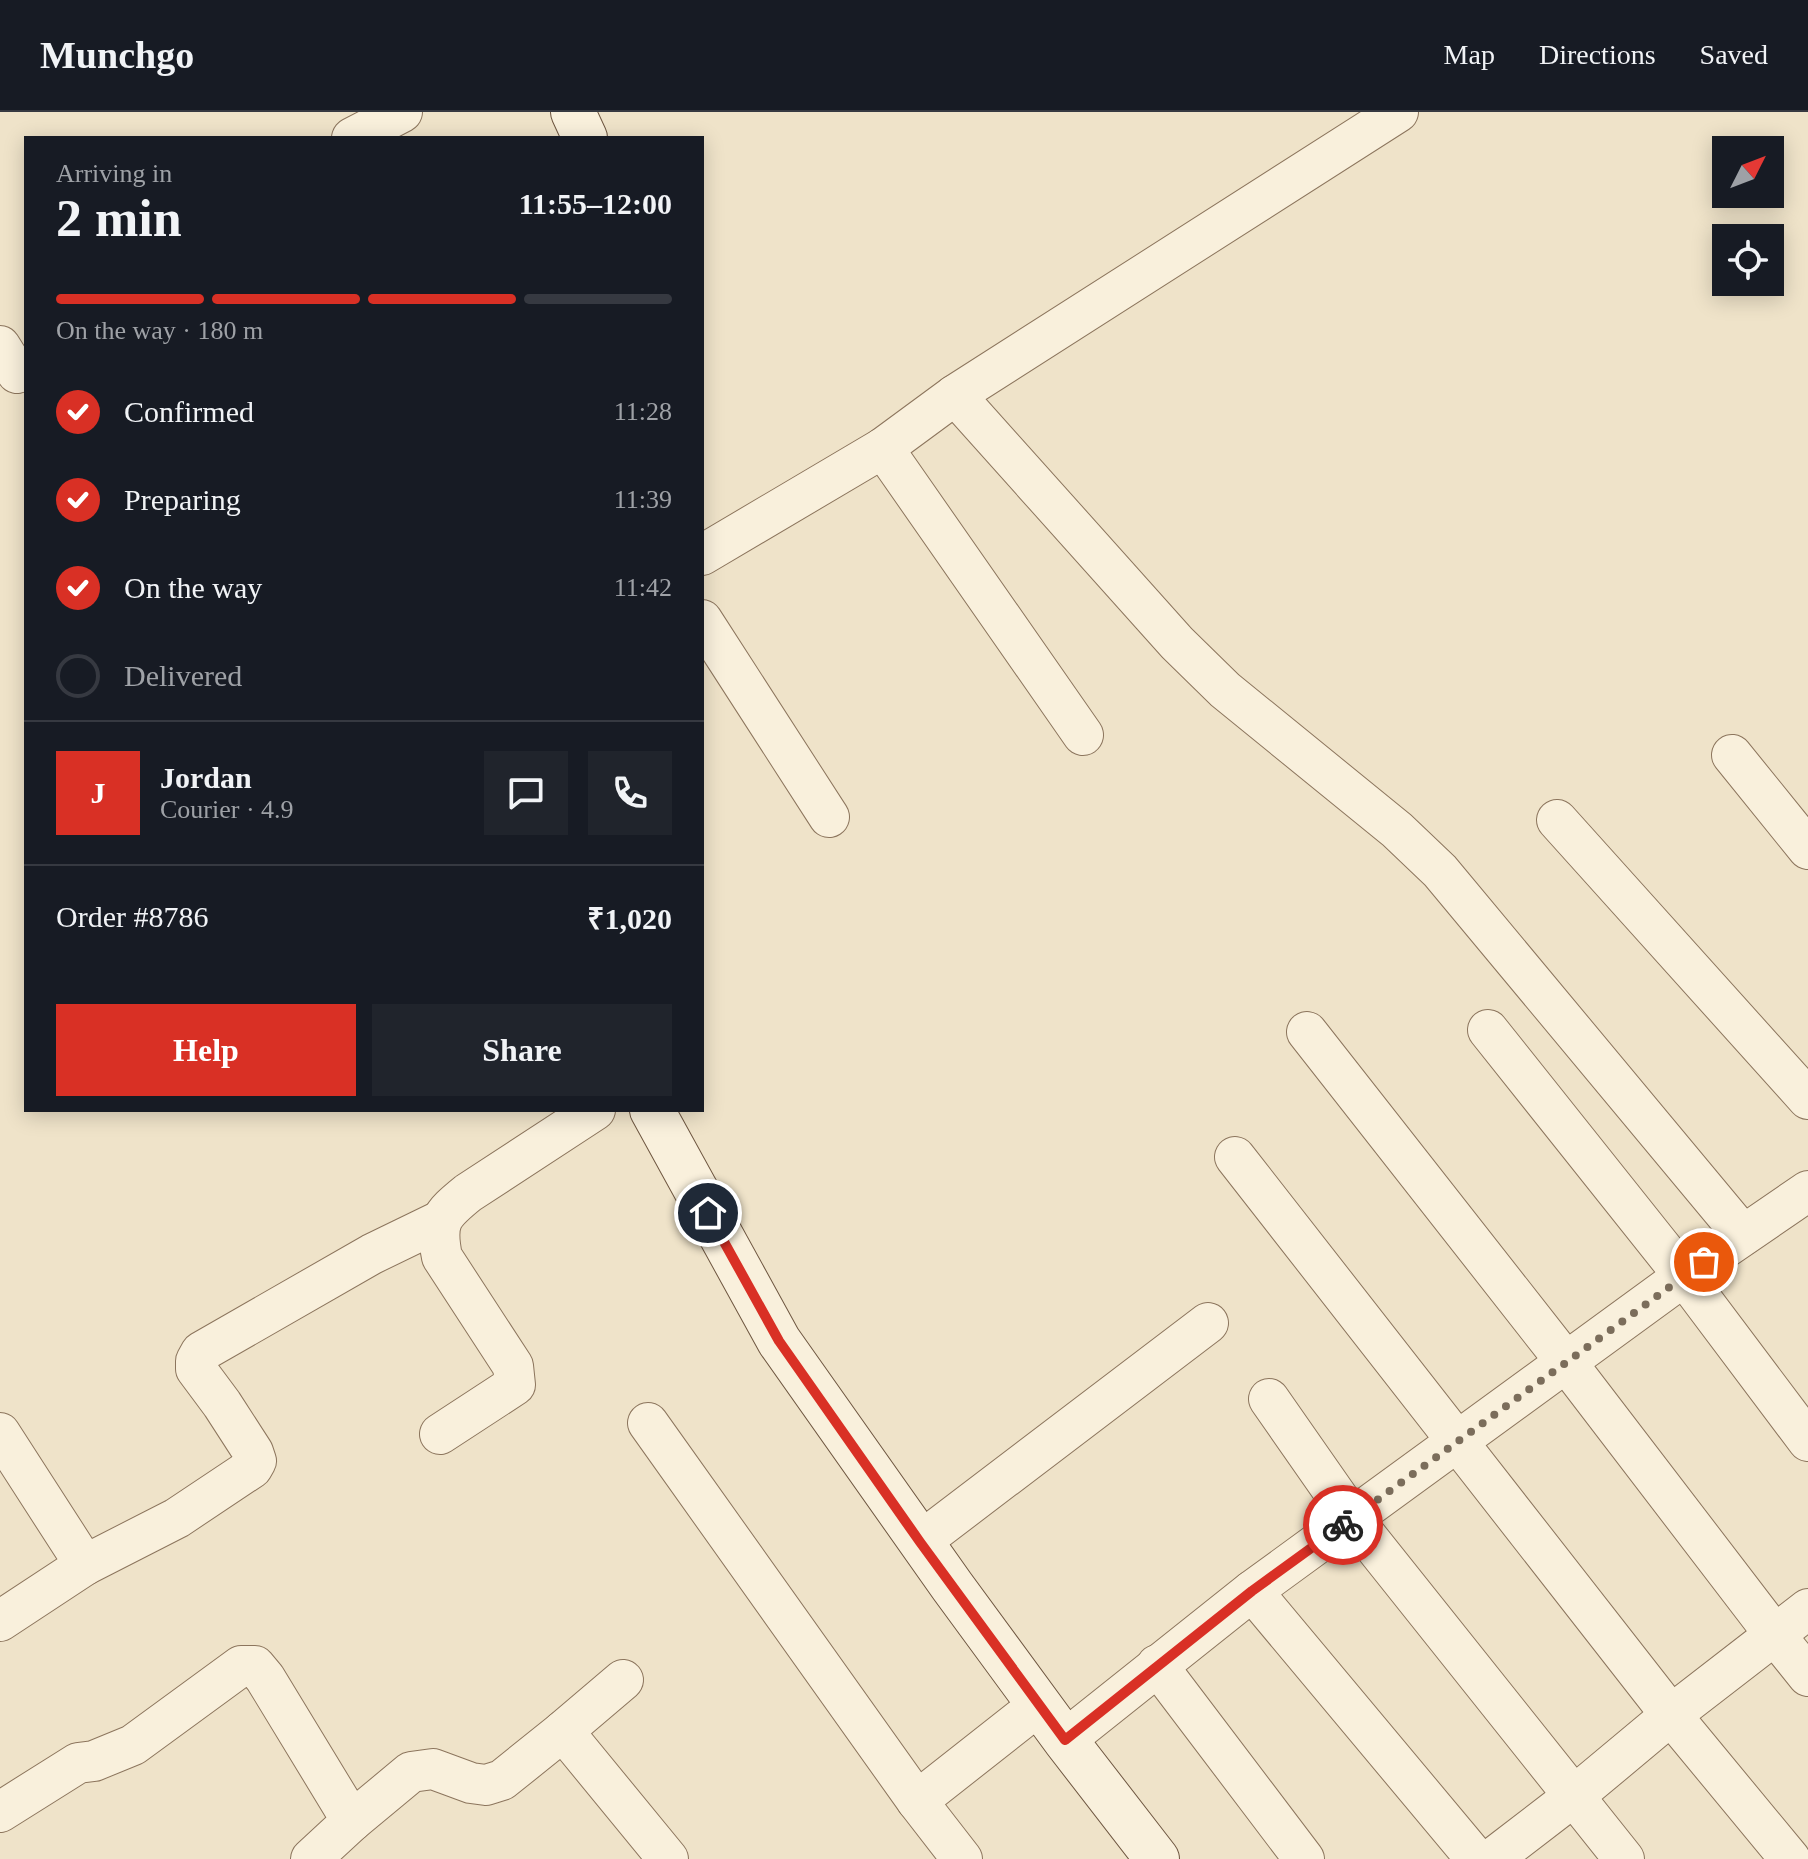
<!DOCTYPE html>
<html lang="en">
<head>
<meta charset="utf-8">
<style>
  body { margin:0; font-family:Georgia,serif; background:#20242c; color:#f1f3f6; height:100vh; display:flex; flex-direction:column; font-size:30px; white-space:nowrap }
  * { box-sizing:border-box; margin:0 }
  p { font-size:26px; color:#9ea1a6 }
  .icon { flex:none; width:44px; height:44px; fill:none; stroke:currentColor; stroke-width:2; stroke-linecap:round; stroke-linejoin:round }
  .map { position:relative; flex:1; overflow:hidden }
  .details { position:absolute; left:24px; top:24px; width:680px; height:976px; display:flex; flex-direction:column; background:#171b24; border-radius:0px; box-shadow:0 4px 20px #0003 }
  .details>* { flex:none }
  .needle { width:52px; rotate:48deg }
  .fabs { position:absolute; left:1712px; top:24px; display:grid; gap:16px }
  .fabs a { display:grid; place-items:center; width:72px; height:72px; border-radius:0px; background:#171b24; box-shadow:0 4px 20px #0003; font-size:40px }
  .pin { position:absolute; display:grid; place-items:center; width:68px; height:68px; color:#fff; margin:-34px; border:4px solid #fff; border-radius:50%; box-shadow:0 2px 8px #0007 }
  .courier { position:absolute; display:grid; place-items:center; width:80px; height:80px; margin:-40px; border:6px solid #d93025; border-radius:50%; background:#fff; color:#222; box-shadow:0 2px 10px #0007 }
  .head em { font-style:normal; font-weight:800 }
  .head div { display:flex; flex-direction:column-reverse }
  .head { display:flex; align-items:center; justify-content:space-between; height:136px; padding:0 32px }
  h1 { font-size:52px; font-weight:800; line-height:60px }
  .bar { display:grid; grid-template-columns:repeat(4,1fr); gap:12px 8px; align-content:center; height:96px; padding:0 32px }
  .bar i { height:10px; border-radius:6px; background:#363941 }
  .bar .selected { background:#d93025 }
  .bar p { grid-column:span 4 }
  .line { display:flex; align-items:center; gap:20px; padding:0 32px; border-top:2px solid #363941 }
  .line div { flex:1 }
  .round { display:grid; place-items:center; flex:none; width:84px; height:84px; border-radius:0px; background:#20242c }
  ol { padding:0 32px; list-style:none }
  li { display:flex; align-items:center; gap:24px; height:88px }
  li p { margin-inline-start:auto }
  li .icon { padding:8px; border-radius:50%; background:#d93025; color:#fff; stroke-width:4 }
  li:last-child { color:#9ea1a6 }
  li i { width:44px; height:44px; border:4px solid #363941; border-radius:50% }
  .primary-button { display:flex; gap:16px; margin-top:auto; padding:16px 32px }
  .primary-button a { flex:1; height:92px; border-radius:0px; background:#d93025; color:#fff; font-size:32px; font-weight:800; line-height:92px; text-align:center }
  .primary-button a+a { background:#20242c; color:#f1f3f6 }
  header { display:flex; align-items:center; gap:48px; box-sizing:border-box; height:112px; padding:0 40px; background:#171b24; border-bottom:2px solid #363941 }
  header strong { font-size:38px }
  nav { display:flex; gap:44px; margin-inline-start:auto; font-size:28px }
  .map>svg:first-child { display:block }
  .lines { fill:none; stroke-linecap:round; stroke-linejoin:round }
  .street-casing { stroke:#8c755d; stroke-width:42 }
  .secondary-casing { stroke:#6e5640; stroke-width:46 }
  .street { stroke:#f9f0dc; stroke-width:40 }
  .secondary { stroke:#f9f0dc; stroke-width:44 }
  .done { stroke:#7b6d5b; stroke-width:8; stroke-dasharray:0 14.4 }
  .route { stroke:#d93025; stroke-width:10 }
</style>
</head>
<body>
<header>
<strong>Munchgo</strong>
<nav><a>Map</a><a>Directions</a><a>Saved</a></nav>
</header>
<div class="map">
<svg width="1808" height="1747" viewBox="0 0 1808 1747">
  <rect width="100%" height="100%" fill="#efe3c9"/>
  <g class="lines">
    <defs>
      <g id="street">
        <polyline points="352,26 402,0"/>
        <polyline points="0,234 17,261"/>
        <polyline points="955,283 1177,531 1225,578 1397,718 1440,759 1743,1123"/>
        <polyline points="883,336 1083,623"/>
        <polyline points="702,443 883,336 955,283 1398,0"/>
        <polyline points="702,508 829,705"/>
        <polyline points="1732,643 1808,737"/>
        <polyline points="1557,708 1808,987"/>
        <polyline points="1488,918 1684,1164 1808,1329"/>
        <polyline points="1307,920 1566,1250 1775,1523 1808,1564"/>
        <polyline points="1235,1045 1671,1603 1790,1747"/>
        <polyline points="1269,1287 1352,1406 1624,1747"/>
        <polyline points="648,1311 917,1689 962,1747"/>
        <polyline points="0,1321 85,1453 0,1509"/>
        <path d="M440,1322L515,1273L513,1254L442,1145C435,1109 441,1103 468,1081L595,998"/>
        <polyline points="920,1430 1208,1211"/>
        <polyline points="85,1453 177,1406 252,1356 256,1349 253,1340 222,1292 196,1257 196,1249 201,1240 372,1142 440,1109"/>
        <polyline points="1252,1479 1476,1747"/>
        <polyline points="1157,1553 1304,1747"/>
        <polyline points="563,1619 623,1568"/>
        <polyline points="1065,1628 1252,1479 1684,1164 1808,1079"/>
        <polyline points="917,1689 1039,1593"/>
        <polyline points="0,1700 78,1651 94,1649 133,1633 241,1554 255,1554 265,1566 352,1709 311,1747"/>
        <polyline points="352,1709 411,1660 433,1657 471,1671 486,1673 502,1668 563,1619 668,1747"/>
        <polyline points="1492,1747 1574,1684 1671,1603 1808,1497"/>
      </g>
      <g id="secondary">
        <polyline points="573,0 585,26"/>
        <polyline points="652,998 779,1229 952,1474 1065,1628 1157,1747"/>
      </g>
    </defs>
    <use href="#street" class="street-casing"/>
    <use href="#secondary" class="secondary-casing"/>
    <use href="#street" class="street"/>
    <use href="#secondary" class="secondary"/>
  </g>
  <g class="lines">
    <polyline class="done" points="1343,1413 1704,1150"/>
    <polyline class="route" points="708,1101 779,1229 920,1430 1065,1628 1252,1479 1343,1413"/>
  </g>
</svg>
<div class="fabs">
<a><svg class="needle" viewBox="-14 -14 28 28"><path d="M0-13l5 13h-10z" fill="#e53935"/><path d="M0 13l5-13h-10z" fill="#9ea1a6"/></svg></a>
<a><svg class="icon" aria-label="locate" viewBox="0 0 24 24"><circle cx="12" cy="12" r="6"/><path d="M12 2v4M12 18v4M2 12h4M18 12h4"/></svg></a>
</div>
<div class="pin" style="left:1704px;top:1150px;background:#ea580c"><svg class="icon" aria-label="bag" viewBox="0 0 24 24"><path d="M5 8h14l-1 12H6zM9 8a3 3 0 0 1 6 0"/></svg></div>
<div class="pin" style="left:708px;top:1101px;background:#1f2937"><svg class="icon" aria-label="home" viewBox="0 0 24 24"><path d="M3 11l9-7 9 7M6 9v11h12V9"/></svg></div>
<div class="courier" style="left:1343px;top:1413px"><svg class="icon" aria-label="bike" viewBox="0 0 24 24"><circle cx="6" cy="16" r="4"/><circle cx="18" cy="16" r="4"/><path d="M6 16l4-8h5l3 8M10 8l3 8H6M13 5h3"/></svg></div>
<section class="details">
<div class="head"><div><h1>2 min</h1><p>Arriving in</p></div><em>11:55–12:00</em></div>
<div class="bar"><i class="selected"></i><i class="selected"></i><i class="selected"></i><i></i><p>On the way · 180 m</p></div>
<ol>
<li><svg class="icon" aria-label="check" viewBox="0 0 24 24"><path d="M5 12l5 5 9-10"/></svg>Confirmed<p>11:28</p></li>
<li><svg class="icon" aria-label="check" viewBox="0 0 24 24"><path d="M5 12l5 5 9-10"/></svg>Preparing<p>11:39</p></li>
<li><svg class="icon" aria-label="check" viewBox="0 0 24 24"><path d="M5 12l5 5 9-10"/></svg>On the way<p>11:42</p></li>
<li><i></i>Delivered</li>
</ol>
<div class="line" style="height:144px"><b class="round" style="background:#d93025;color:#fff">J</b><div><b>Jordan</b><p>Courier · 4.9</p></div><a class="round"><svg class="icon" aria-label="chat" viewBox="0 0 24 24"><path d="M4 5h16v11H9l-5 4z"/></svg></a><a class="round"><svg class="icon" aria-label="phone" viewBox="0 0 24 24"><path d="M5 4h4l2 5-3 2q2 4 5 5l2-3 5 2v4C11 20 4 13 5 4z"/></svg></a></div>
<div class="line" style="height:104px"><div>Order #8786</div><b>₹1,020</b></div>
<div class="primary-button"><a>Help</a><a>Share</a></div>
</section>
</div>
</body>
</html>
